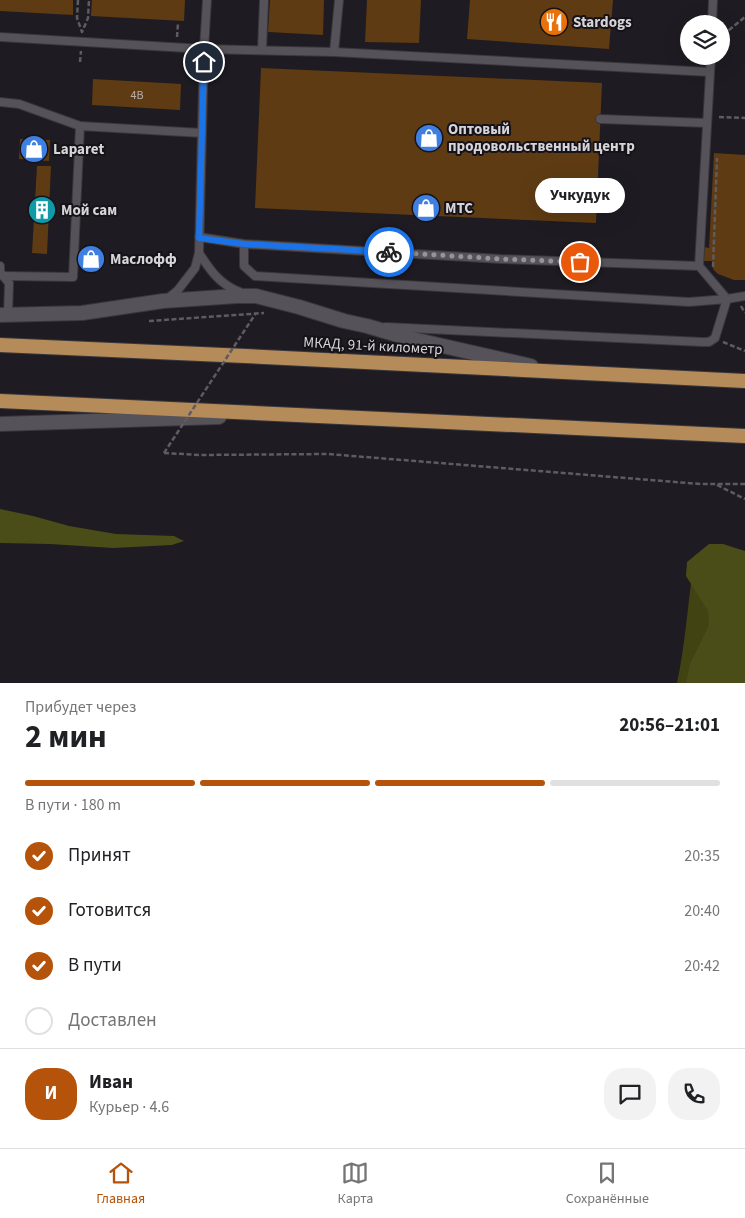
<!DOCTYPE html>
<html lang="ru">
<head>
<meta charset="utf-8">
<style>
  body { margin:0; font-family:"Source Sans 3",sans-serif; background:#f2f2f2; color:#202124; height:100vh; display:flex; flex-direction:column; font-size:19px; white-space:nowrap }
  * { box-sizing:border-box; margin:0 }
  p { font-size:16px; color:#757577 }
  .icon { flex:none; width:28px; height:28px; fill:none; stroke:currentColor; stroke-width:2; stroke-linecap:round; stroke-linejoin:round }
  .map { position:relative; height:683px; overflow:hidden }
  .drawer { display:flex; flex-direction:column; background:#fff; flex:1 }
  .drawer>* { flex:none }
  .buttons { position:absolute; left:680px; top:15px; display:grid; gap:10px }
  .buttons a { display:grid; place-items:center; width:50px; height:50px; border-radius:50%; background:#fff; box-shadow:0 5px 20px #0002; font-size:25px }
  .pin { position:absolute; display:grid; place-items:center; width:42px; height:42px; color:#fff; margin:-21px; border:2px solid #fff; border-radius:50%; box-shadow:0 1px 5px #0007 }
  .courier { position:absolute; display:grid; place-items:center; width:50px; height:50px; margin:-25px; border:4px solid #1a73e8; border-radius:50%; background:#fff; color:#222; box-shadow:0 1px 6px #0007 }
  .bubble { position:absolute; height:35px; border-radius:18px; background:#fff; box-shadow:0 5px 20px #0002; font-size:16px; font-weight:700; line-height:35px; text-align:center }
  .headline em { font-style:normal; font-weight:700 }
  .headline div { display:flex; flex-direction:column-reverse }
  .headline { display:flex; align-items:center; justify-content:space-between; height:85px; padding:0 25px }
  h1 { font-size:32px; font-weight:700; line-height:38px }
  .bar { display:grid; grid-template-columns:repeat(4,1fr); gap:8px 5px; align-content:center; height:60px; padding:0 25px }
  .bar i { height:6px; border-radius:4px; background:#e0e0e0 }
  .bar .current { background:#b45309 }
  .bar p { grid-column:span 4 }
  .line { display:flex; align-items:center; gap:12px; padding:0 25px; border-top:1px solid #e0e0e0 }
  .line div { flex:1 }
  .round { display:grid; place-items:center; flex:none; width:52px; height:52px; border-radius:20px; background:#f2f2f2 }
  ol { padding:0 25px; list-style:none }
  li { display:flex; align-items:center; gap:15px; height:55px }
  li p { margin-inline-start:auto }
  li .icon { padding:5px; border-radius:50%; background:#b45309; color:#fff; stroke-width:4 }
  li:last-child { color:#757577 }
  li i { width:28px; height:28px; border:2px solid #e0e0e0; border-radius:50% }
  .menu { display:flex; justify-content:space-around; align-items:center; height:70px; border-top:1px solid #e0e0e0; background:#fff; font-size:14px; color:#757577 }
  .menu a { display:grid; justify-items:center; gap:2px }
  .menu .current { color:#b45309 }
  .map>svg:first-child { display:block }
  .green { fill:#414312 }
  .forest { fill:#4b4d18 }
  .building { fill:#5e3b13 }
  .lines { fill:none; stroke-linecap:round; stroke-linejoin:round }
  .service-casing { stroke:#39373c; stroke-width:10 }
  .secondary-casing { stroke:#39373c; stroke-width:16 }
  .trunk-casing { stroke:#39373c; stroke-width:16 }
  .path { stroke:#5e5b61; stroke-width:2.5; stroke-dasharray:5 2.5; stroke-linecap:butt }
  .service { stroke:#555259; stroke-width:8 }
  .secondary { stroke:#555259; stroke-width:14 }
  .trunk { stroke:#b58b5a; stroke-width:14 }
  .path-bridge { stroke:#5e5b61; stroke-width:2.5; stroke-dasharray:5 2.5; stroke-linecap:butt }
  .done { stroke:#969399; stroke-width:5; stroke-dasharray:0 9 }
  .route { stroke:#1a73e8; stroke-width:6 }
  .labels { text-anchor:middle; dominant-baseline:central; stroke-width:4; stroke-linejoin:round; paint-order:stroke }
  .number-label { font-size:12px; fill:#b8aea8 }
  .poi-label { font-size:15px; font-weight:bold; fill:#d6d4d9; stroke:#151218; text-anchor:start }
  .street-label { font-size:15px; fill:#d6d4d9; stroke:#151218 }
</style>
</head>
<body>
<div class="map">
<svg width="745" height="683" viewBox="0 0 745 683">
  <rect width="100%" height="100%" fill="#1e1b22"/>
  <path class="green" d="M745,554V683H677C686,641 688,598 695,555Z"/>
  <g class="forest">
    <polygon points="0,509 33,516 69,526 116,534 174,536 184,541 172,545 113,548 50,544 0,543"/>
    <polygon points="709,544 723,544 745,551 745,683 686,683 690,664 709,625 708,611 686,576 687,562"/>
  </g>
  <g class="building">
    <polygon points="0,0 73,0 73,15 0,11"/>
    <polygon points="92,0 185,0 184,21 91,16"/>
    <polygon points="270,0 324,0 323,35 268,32"/>
    <polygon points="367,0 421,0 419,43 365,42"/>
    <polygon points="470,0 613,0 609,49 467,39"/>
    <polygon points="261,68 602,83 596,223 255,208"/>
    <polygon points="93,79 181,84 180,110 92,105"/>
    <polygon points="20,139 50,140 49,161 19,159"/>
    <polygon points="714,153 745,155 745,280 734,280 718,274 713,269 712,261 703,261 704,247 709,248"/>
    <polygon points="37,166 51,166 47,254 32,253"/>
    <polygon points="86,250 102,251 102,266 85,265"/>
  </g>
  <g class="lines">
    <defs>
      <g id="service">
        <polyline points="712,24 713,0"/>
        <polyline points="0,37 204,49 334,52 710,72"/>
        <polyline points="262,50 264,0"/>
        <polyline points="334,52 339,0"/>
        <polyline points="0,102 19,104 80,126"/>
        <polyline points="600,119 707,123"/>
        <polyline points="199,237 244,244 501,259 699,266 727,299"/>
        <polyline points="244,244 244,266 255,276 689,302 727,299 745,296"/>
        <path d="M199,253C210,270 220,285 240,292"/>
        <polyline points="0,266 0,272 9,283 8,315"/>
        <polyline points="699,266 711,56"/>
        <polyline points="3,276 73,277 80,126 202,133"/>
        <polyline points="167,299 178,290 195,268 199,253 204,49 207,0"/>
        <polyline points="386,327 702,342 709,342 715,338 727,299"/>
      </g>
      <g id="secondary">
        <polyline points="0,315 82,313 163,301 237,296 256,296 299,307 344,321 367,326 408,338 531,366"/>
        <polyline points="0,424 219,417"/>
      </g>
      <g id="trunk">
        <polyline points="0,345 245,356 745,381"/>
        <polyline points="0,401 745,436"/>
      </g>
    </defs>
    <use href="#service" class="service-casing"/>
    <use href="#secondary" class="secondary-casing"/>
    <use href="#trunk" class="trunk-casing"/>
    <g class="path">
      <polyline points="78,0 77,18 82,32 88,18 89,0"/>
      <polyline points="723,35 745,17"/>
      <polyline points="177,37 178,23"/>
      <polyline points="721,53 722,26"/>
      <polyline points="80,62 81,51"/>
      <polyline points="719,117 745,118"/>
      <polyline points="713,267 717,158"/>
      <polyline points="741,306 745,313"/>
      <polyline points="149,321 264,313"/>
      <polyline points="723,342 745,351"/>
      <polyline points="164,453 200,455 328,454 700,484 745,484"/>
      <polyline points="717,485 745,499"/>
    </g>
    <use href="#service" class="service"/>
    <use href="#secondary" class="secondary"/>
    <use href="#trunk" class="trunk"/>
    <polyline class="path-bridge" points="164,453 256,313"/>
  </g>
  <g class="lines">
    <polyline class="done" points="389,252 501,259 580,262"/>
    <polyline class="route" points="204,62 199,238 244,244 389,252"/>
  </g>
  <defs>
    <symbol id="restaurant-disc" viewBox="-11 -11 22 22"><circle r="9.5" fill="#e8710a" stroke="#151218"/><path d="M-5-6h1v4h1v-4h1v4h1v-4h1v5L-1.5 .5V6h-2V.5L-5-1ZM5-6V6H3V1.5H1.5Q1.5-4 5-6Z" fill="#fff"/></symbol>
    <symbol id="shop-disc" viewBox="-11 -11 22 22"><circle r="9.5" fill="#3f7fe0" stroke="#151218"/><path d="M-5-2.5h2.3a2.7 3.5 0 0 1 5.4 0H5L5.5 6h-11ZM-1.5-2.5h3a1.5 2.3 0 0 0-3 0Z" fill="#fff"/></symbol>
    <symbol id="building-disc" viewBox="-11 -11 22 22"><circle r="9.5" fill="#0f9aa8" stroke="#151218"/><path d="M-4-6H4V6H1V3H-1V6H-4ZM-2.5-4.3h1.7v1.8h-1.7ZM.8-4.3h1.7v1.8H.8ZM-2.5-1h1.7V.8h-1.7ZM.8-1h1.7V.8H.8Z" fill="#fff"/></symbol>
  </defs>
  <g fill-rule="evenodd">
    <use href="#restaurant-disc" x="538" y="6" width="32" height="32"/>
    <use href="#shop-disc" x="413" y="122" width="32" height="32"/>
    <use href="#shop-disc" x="18" y="133" width="32" height="32"/>
    <use href="#shop-disc" x="410" y="192" width="32" height="32"/>
    <use href="#building-disc" x="26" y="194" width="32" height="32"/>
    <use href="#shop-disc" x="75" y="243" width="32" height="32"/>
  </g>
  <g class="labels">
    <g class="number-label">
      <text x="137" y="95">4В</text>
    </g>
    <g class="poi-label">
      <text x="573" y="22">Stardogs</text>
      <text x="448" y="129">Оптовый<tspan x="448" dy="17">продовольственный центр</tspan></text>
      <text x="53" y="149">Laparet</text>
      <text x="445" y="208">МТС</text>
      <text x="61" y="210">Мой сам</text>
      <text x="110" y="259">Маслофф</text>
    </g>
    <g class="street-label">
      <text transform="translate(373 346) rotate(3)">МКАД, 91-й километр</text>
    </g>
  </g>
</svg>
<div class="buttons">
<a><svg class="icon" aria-label="layers" viewBox="0 0 24 24"><path d="M12 4l9 5-9 5-9-5zM3 14l9 5 9-5"/></svg></a>
</div>
<div class="pin" style="left:580px;top:262px;background:#ea580c"><svg class="icon" aria-label="bag" viewBox="0 0 24 24"><path d="M5 8h14l-1 12H6zM9 8a3 3 0 0 1 6 0"/></svg></div>
<div class="pin" style="left:204px;top:62px;background:#1f2937"><svg class="icon" aria-label="home" viewBox="0 0 24 24"><path d="M3 11l9-7 9 7M6 9v11h12V9"/></svg></div>
<div class="courier" style="left:389px;top:252px"><svg class="icon" aria-label="bike" viewBox="0 0 24 24"><circle cx="6" cy="16" r="4"/><circle cx="18" cy="16" r="4"/><path d="M6 16l4-8h5l3 8M10 8l3 8H6M13 5h3"/></svg></div>
<div class="bubble" style="left:535px;top:178px;width:90px">Учкудук</div>
</div>
<section class="drawer">
<div class="headline"><div><h1>2 мин</h1><p>Прибудет через</p></div><em>20:56–21:01</em></div>
<div class="bar"><i class="current"></i><i class="current"></i><i class="current"></i><i></i><p>В пути · 180 m</p></div>
<ol>
<li><svg class="icon" aria-label="check" viewBox="0 0 24 24"><path d="M5 12l5 5 9-10"/></svg>Принят<p>20:35</p></li>
<li><svg class="icon" aria-label="check" viewBox="0 0 24 24"><path d="M5 12l5 5 9-10"/></svg>Готовится<p>20:40</p></li>
<li><svg class="icon" aria-label="check" viewBox="0 0 24 24"><path d="M5 12l5 5 9-10"/></svg>В пути<p>20:42</p></li>
<li><i></i>Доставлен</li>
</ol>
<div class="line" style="height:90px"><b class="round" style="background:#b45309;color:#fff">И</b><div><b>Иван</b><p>Курьер · 4.6</p></div><a class="round"><svg class="icon" aria-label="chat" viewBox="0 0 24 24"><path d="M4 5h16v11H9l-5 4z"/></svg></a><a class="round"><svg class="icon" aria-label="phone" viewBox="0 0 24 24"><path d="M5 4h4l2 5-3 2q2 4 5 5l2-3 5 2v4C11 20 4 13 5 4z"/></svg></a></div>
</section>
<nav class="menu">
<a class="current"><svg class="icon" aria-label="home" viewBox="0 0 24 24"><path d="M3 11l9-7 9 7M6 9v11h12V9"/></svg>Главная</a>
<a><svg class="icon" aria-label="map" viewBox="0 0 24 24"><path d="M3 6l6-2 6 2 6-2v14l-6 2-6-2-6 2zM9 4v14M15 6v14"/></svg>Карта</a>
<a><svg class="icon" aria-label="saved" viewBox="0 0 24 24"><path d="M7 4h10v16l-5-4-5 4z"/></svg>Сохранённые</a>
</nav>
</body>
</html>
